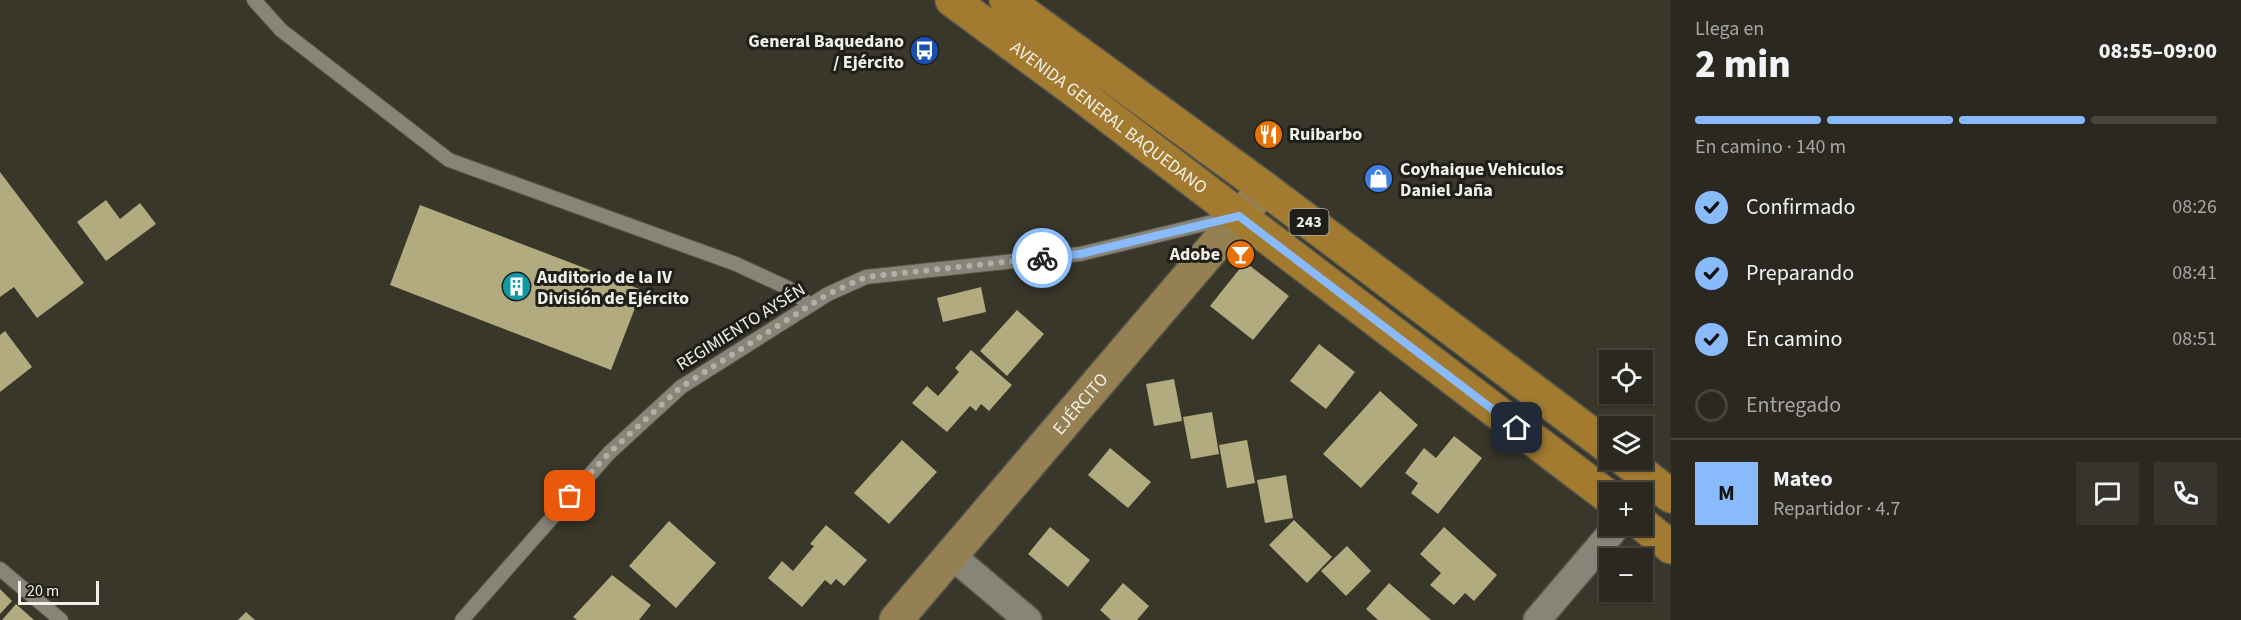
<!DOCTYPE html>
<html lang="es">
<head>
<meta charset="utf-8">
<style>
  body { margin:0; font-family:"Source Sans 3",sans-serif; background:#37342d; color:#f1f3f6; height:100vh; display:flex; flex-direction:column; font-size:22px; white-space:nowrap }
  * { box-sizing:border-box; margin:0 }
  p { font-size:20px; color:#a6a6a5 }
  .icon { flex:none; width:33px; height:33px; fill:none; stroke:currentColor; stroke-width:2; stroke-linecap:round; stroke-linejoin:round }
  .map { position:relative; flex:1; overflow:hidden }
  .panel { display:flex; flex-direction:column; background:#2b2820; width:570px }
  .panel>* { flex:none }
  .buttons { position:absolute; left:1599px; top:350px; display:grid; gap:12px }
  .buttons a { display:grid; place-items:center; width:54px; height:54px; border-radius:0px; background:#2b2820; box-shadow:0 2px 4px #0004,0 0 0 2px #47443e; font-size:30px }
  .scale { position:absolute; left:18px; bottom:15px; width:81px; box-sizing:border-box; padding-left:6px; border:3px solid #f1f0e8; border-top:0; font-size:16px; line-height:21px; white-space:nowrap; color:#f1f0e8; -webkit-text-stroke:4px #1f1e18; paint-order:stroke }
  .pin { position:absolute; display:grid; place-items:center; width:51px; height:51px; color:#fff; margin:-26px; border-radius:12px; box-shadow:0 3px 9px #0006 }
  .courier { position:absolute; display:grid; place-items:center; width:60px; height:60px; margin:-30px; border:4px solid #89bafc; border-radius:50%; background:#fff; color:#222; box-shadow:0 2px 8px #0007 }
  .headline em { font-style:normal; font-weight:800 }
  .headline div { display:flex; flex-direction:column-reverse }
  .headline { display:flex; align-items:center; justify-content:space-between; height:102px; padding:0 24px }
  h1 { font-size:39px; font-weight:800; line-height:45px }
  .bar { display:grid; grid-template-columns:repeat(4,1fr); gap:9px 6px; align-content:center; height:72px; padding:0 24px }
  .bar i { height:8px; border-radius:4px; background:#47443e }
  .bar .selected { background:#89bafc }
  .bar p { grid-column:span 4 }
  .line { display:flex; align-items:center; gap:15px; padding:0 24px; border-top:2px solid #47443e }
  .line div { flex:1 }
  .round { display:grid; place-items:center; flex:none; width:63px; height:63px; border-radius:0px; background:#37342d }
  ol { padding:0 24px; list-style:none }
  li { display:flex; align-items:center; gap:18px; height:66px }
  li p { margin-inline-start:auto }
  li .icon { padding:6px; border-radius:50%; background:#89bafc; color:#111; stroke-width:4 }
  li:last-child { color:#a6a6a5 }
  li i { width:33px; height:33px; border:3px solid #47443e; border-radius:50% }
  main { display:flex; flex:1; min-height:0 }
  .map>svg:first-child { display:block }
  .building { fill:#b2ab7f }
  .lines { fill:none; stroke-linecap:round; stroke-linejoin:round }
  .lane-casing { stroke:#56554a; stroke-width:16 }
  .street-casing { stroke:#56554a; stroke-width:30 }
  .secondary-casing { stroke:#56554a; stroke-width:36 }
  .primary-casing { stroke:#56554a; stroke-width:36 }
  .lane { stroke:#878577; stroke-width:14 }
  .street { stroke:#878577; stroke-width:27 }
  .secondary { stroke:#958053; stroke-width:33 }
  .primary { stroke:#a37b30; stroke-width:33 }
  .done { stroke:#b1afa6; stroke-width:6; stroke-dasharray:0 10.8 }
  .route { stroke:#89bafc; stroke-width:8 }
  .labels { text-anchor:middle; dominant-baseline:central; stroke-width:6; stroke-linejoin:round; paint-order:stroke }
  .shield { fill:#1f1e18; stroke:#b2b1aa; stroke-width:1.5 }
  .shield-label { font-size:16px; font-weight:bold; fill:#f1f0e8 }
  .poi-label { font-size:18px; font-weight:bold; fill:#f1f0e8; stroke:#1f1e18; text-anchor:start }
  .street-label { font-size:18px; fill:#f1f0e8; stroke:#1f1e18 }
</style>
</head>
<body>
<main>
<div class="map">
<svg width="1671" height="620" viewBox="0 0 1671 620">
  <rect width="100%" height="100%" fill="#39362a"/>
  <g class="building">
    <polygon points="0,172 84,283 37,318 14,287 0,297"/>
    <polygon points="106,200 120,219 140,203 156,224 106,261 77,222"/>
    <polygon points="420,205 642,290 611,370 390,285"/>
    <polygon points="1245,262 1289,296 1253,340 1210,306"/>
    <polygon points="981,287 986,312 943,322 937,298"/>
    <polygon points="1017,310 1044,334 1007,376 980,351"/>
    <polygon points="5,331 32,367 0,392 0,335"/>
    <polygon points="1319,344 1355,372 1326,409 1290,381"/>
    <polygon points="971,350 1012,385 989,411 981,404 976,411 970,406 947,432 912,403 927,386 938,396 959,372 955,368"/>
    <polygon points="1174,379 1182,421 1154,426 1146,384"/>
    <polygon points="1380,391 1418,425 1361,488 1323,454"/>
    <polygon points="1212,412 1219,454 1191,459 1183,417"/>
    <polygon points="1454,436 1482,458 1438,514 1411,493 1418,483 1405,473 1424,448 1436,458"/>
    <polygon points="902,440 937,472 889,524 854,493"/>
    <polygon points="1247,440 1255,483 1227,488 1219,445"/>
    <polygon points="1110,448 1151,482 1128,508 1088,475"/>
    <polygon points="1286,475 1293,518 1265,523 1257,480"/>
    <polygon points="1294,520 1332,557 1307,583 1269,545"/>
    <polygon points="669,521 716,563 676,608 629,566"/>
    <polygon points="826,525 867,560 844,586 836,579 831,585 825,580 802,607 768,578 782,561 793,571 814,546 810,544"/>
    <polygon points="1050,527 1090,560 1068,587 1028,554"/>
    <polygon points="1444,527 1497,575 1474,601 1465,593 1454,605 1430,585 1441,573 1420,554"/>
    <polygon points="1347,546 1371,571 1346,596 1321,571"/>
    <polygon points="612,575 651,605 639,620 577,620 573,617"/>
    <polygon points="1123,583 1149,606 1137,620 1111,620 1100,610"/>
    <polygon points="1389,583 1431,620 1378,620 1366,609"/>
    <polygon points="0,589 12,601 0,614"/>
    <polygon points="16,604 34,620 2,620"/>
    <polygon points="246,612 255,620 238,620"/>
  </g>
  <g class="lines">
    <defs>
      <g id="lane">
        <polyline points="254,0 281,30 449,160 736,264 788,288 810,305"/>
        <polyline points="0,569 61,620"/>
        <polyline points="462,620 609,453 681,387 828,294 866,277 1080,254 1229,218"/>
      </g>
      <g id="street">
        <polyline points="951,555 1028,620"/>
        <polyline points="1537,620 1618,525"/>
      </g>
      <g id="secondary">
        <path id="s1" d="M896,620L1264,188"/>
      </g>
      <g id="primary">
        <path id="s2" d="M952,0L1070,87L1610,498"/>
        <polyline points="1006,0 1264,188 1610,448"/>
        <polyline points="1624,459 1671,496"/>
        <polyline points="1642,524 1671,547"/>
      </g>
    </defs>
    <use href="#lane" class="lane-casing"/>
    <use href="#street" class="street-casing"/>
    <use href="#secondary" class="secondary-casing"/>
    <use href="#primary" class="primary-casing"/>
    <use href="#lane" class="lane"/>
    <use href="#street" class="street"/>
    <use href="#secondary" class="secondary"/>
    <use href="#primary" class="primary"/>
  </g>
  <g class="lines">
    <polyline class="done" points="570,496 609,453 681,387 828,294 866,277 1042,258"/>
    <polyline class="route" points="1042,258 1080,254 1239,216 1517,428"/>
  </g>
  <defs>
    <symbol id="bus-disc" viewBox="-11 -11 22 22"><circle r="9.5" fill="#1a4fb4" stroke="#1f1e18"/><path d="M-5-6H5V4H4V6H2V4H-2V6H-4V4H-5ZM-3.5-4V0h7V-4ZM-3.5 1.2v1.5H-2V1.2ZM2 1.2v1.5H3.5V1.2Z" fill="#fff"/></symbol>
    <symbol id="restaurant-disc" viewBox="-11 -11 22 22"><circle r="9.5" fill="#e8710a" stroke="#1f1e18"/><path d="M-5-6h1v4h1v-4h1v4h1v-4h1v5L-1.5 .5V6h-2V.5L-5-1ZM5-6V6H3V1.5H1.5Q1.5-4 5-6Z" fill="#fff"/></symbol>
    <symbol id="shop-disc" viewBox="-11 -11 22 22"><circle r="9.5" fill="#3f7fe0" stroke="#1f1e18"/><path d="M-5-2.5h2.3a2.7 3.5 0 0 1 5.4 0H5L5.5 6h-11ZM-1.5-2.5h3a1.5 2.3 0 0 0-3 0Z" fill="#fff"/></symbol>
    <symbol id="bar-disc" viewBox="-11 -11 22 22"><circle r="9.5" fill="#e8710a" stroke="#1f1e18"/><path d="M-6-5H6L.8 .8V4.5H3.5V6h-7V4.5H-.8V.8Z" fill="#fff"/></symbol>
    <symbol id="building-disc" viewBox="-11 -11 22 22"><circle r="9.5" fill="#0f9aa8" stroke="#1f1e18"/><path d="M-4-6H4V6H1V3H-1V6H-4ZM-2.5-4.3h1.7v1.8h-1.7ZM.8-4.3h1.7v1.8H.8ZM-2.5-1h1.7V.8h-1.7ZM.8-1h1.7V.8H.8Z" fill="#fff"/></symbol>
  </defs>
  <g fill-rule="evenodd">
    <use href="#bus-disc" x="908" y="34" width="33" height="33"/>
    <use href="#restaurant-disc" x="1252" y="118" width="33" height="33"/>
    <use href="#shop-disc" x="1362" y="162" width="33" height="33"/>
    <use href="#bar-disc" x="1224" y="238" width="33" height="33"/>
    <use href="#building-disc" x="500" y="270" width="33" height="33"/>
  </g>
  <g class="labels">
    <rect class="shield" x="1289.5" y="209" width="39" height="26" rx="4.5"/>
    <g class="shield-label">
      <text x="1309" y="222">243</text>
    </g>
    <g class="poi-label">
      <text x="904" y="41" text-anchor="end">General Baquedano<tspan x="904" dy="21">/ Ejército</tspan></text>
      <text x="1289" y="134">Ruibarbo</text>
      <text x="1400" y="169">Coyhaique Vehiculos<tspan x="1400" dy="21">Daniel Jaña</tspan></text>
      <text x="1220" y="254" text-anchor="end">Adobe</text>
      <text x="537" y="277">Auditorio de la IV<tspan x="537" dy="21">División de Ejército</tspan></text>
    </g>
    <g class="street-label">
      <text stroke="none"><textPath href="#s2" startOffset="196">AVENIDA GENERAL BAQUEDANO</textPath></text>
      <text transform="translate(741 327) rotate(-32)">REGIMIENTO AYSÉN</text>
      <text stroke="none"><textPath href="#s1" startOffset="284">EJÉRCITO</textPath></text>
    </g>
  </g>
</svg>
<div class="buttons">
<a><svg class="icon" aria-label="locate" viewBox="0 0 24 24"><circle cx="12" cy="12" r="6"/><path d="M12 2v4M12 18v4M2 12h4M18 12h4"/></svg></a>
<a><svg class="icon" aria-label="layers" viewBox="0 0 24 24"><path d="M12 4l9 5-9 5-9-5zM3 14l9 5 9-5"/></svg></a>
<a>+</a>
<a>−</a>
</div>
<div class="scale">20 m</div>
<div class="pin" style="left:570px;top:496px;background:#ea580c"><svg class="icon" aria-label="bag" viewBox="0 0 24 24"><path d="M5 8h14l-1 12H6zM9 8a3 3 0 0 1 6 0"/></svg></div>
<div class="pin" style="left:1517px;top:428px;background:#1f2937"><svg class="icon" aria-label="home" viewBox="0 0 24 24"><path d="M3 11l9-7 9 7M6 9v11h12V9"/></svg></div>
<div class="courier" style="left:1042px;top:258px"><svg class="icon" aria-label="bike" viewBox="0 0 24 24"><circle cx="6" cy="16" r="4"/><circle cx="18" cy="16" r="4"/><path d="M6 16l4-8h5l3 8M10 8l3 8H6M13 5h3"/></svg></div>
</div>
<section class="panel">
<div class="headline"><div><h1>2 min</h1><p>Llega en</p></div><em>08:55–09:00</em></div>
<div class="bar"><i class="selected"></i><i class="selected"></i><i class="selected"></i><i></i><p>En camino · 140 m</p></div>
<ol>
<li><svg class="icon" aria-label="check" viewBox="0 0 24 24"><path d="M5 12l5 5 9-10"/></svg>Confirmado<p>08:26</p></li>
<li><svg class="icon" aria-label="check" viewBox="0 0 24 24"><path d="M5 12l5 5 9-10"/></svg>Preparando<p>08:41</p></li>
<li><svg class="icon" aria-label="check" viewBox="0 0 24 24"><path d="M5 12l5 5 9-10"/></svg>En camino<p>08:51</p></li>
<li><i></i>Entregado</li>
</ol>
<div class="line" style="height:108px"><b class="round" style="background:#89bafc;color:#111">M</b><div><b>Mateo</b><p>Repartidor · 4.7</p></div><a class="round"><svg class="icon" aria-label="chat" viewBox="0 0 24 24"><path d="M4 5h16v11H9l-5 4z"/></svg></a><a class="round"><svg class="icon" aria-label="phone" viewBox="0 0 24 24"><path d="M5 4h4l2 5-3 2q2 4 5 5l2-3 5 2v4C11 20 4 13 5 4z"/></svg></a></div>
</section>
</main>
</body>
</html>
